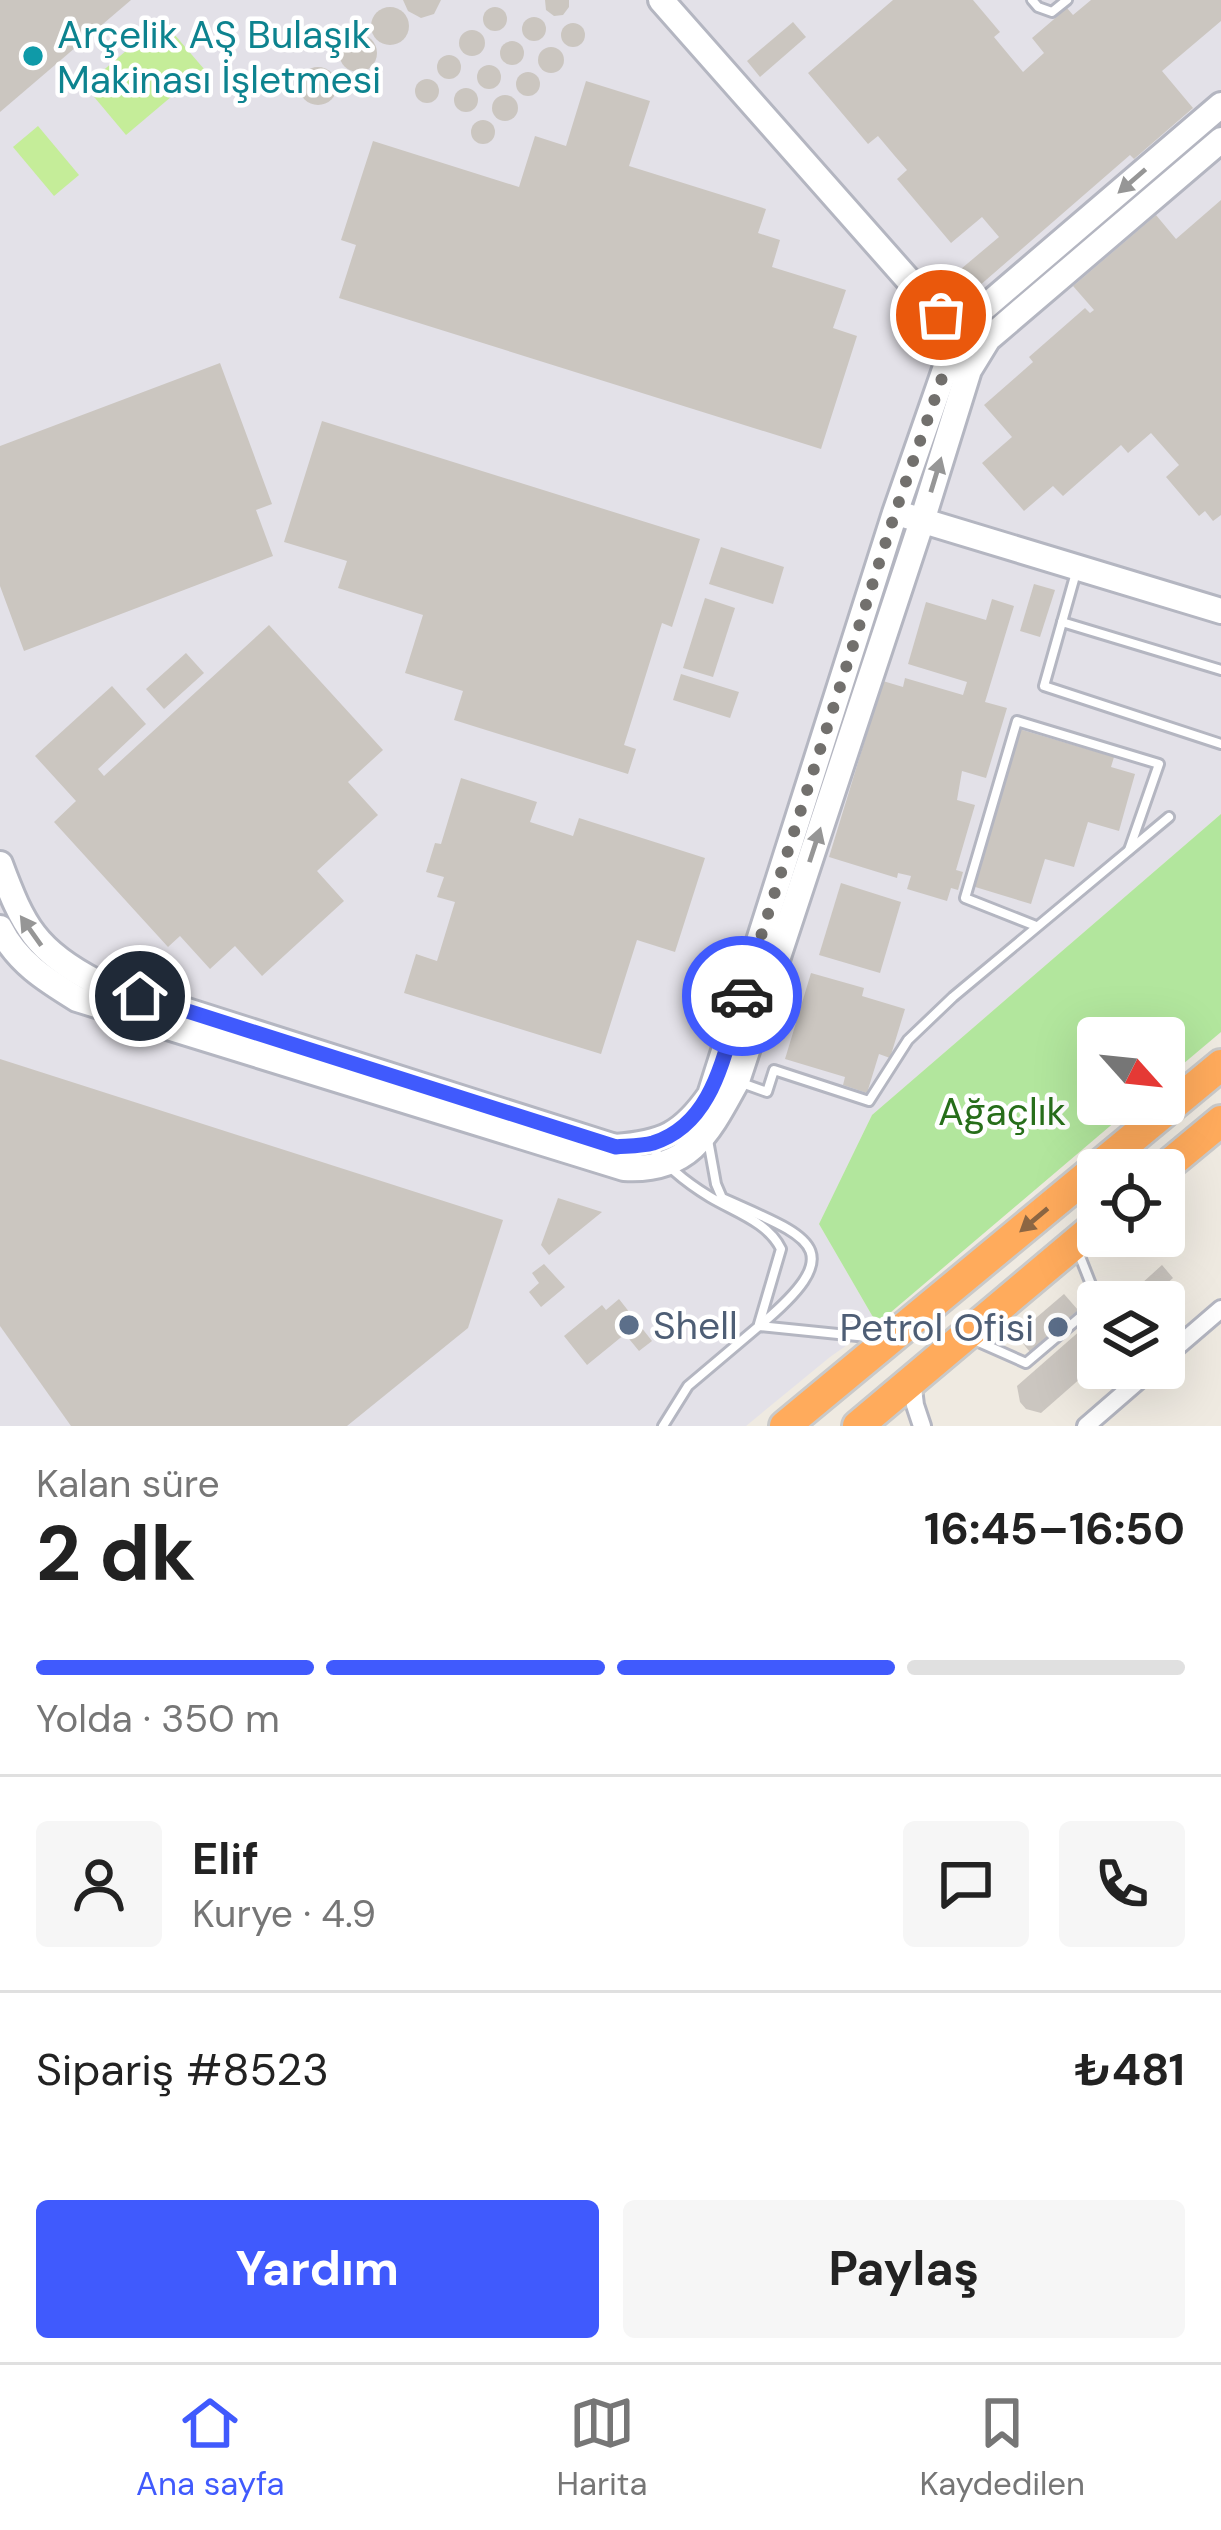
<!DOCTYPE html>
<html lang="tr">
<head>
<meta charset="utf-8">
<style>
  body { margin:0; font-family:"DM Sans",sans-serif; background:#f6f6f6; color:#222; height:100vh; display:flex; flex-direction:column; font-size:45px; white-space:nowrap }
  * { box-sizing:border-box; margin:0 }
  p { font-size:39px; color:#767676 }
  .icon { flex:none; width:66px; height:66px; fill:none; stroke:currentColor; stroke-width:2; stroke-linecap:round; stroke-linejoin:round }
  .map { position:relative; height:1426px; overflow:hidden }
  .sheet { display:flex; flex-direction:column; background:#fff; flex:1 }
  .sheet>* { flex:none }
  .needle { width:78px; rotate:117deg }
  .controls { position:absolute; left:1077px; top:1017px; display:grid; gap:24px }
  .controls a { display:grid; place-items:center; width:108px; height:108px; border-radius:12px; background:#fff; box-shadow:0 12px 48px #0002; font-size:60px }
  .pin { position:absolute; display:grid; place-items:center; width:102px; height:102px; color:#fff; margin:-51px; border:6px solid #fff; border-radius:50%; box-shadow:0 3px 12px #0007 }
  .courier { position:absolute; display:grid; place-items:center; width:120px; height:120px; margin:-60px; border:9px solid #405afd; border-radius:50%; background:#fff; color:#222; box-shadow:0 3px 15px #0007 }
  .overview em { font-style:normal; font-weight:700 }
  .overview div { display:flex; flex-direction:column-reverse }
  .overview { display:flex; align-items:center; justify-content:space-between; height:204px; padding:0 36px }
  h1 { font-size:78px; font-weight:700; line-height:90px }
  .bar { display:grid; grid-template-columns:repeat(4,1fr); gap:18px 12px; align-content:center; height:144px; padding:0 36px }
  .bar i { height:15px; border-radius:9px; background:#e0e0e0 }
  .bar .on { background:#405afd }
  .bar p { grid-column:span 4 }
  .line { display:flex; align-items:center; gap:30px; padding:0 36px; border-top:3px solid #e0e0e0 }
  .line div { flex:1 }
  .round { display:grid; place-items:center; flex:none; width:126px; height:126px; border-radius:12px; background:#f6f6f6 }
  .action { display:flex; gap:24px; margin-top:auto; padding:24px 36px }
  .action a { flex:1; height:138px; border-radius:12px; background:#405afd; color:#fff; font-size:48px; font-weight:700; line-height:138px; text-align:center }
  .action a+a { background:#f6f6f6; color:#222 }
  .tabs { display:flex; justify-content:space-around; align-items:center; height:168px; border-top:3px solid #e0e0e0; background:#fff; font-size:33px; color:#767676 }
  .tabs a { display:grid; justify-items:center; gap:6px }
  .tabs .on { color:#405afd }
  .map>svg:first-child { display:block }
  .industrial { fill:#e3e1e8 }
  .green { fill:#b2e69d }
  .pitch { fill:#c5ed99 }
  .building { fill:#cbc6c0 }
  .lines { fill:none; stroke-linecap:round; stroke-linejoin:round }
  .lane-casing { stroke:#b4b6c1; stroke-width:14 }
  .street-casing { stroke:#b4b6c1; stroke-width:22 }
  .secondary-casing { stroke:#b4b6c1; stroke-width:30 }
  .highway-casing { stroke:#c9c9c9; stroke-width:36 }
  .lane { stroke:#fff; stroke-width:8 }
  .street { stroke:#fff; stroke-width:16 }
  .secondary { stroke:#fff; stroke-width:24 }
  .highway { stroke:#ffab5c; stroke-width:30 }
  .oneway { fill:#969696 }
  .oneway2 { fill:#8c6643 }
  .done { stroke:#72706d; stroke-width:12; stroke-dasharray:0 21.6 }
  .route { stroke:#405afd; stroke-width:15 }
  .culture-dot { fill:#0f9aa8; stroke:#fff; stroke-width:4.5 }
  .service-dot { fill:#5c6f8a; stroke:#fff; stroke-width:4.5 }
  .labels { text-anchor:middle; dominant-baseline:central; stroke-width:9; stroke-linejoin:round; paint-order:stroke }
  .culture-label { font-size:39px; fill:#0d838f; stroke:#fff; text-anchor:start }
  .park-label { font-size:39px; fill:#276e1a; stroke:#fff }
  .service-label { font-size:39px; fill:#4e5e75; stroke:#fff; text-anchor:start }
</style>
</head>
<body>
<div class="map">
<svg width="1221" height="1426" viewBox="0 0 1221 1426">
  <rect width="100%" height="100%" fill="#efeae1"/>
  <polygon class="industrial" points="0,0 1221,0 1221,814 872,1115 819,1224 877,1324 830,1357 746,1426 0,1426"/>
  <polygon class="green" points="1221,814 1221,1032 1164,1080 1164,1038 1098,1038 1098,1104 1136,1104 877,1324 819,1224 872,1115"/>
  <g class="pitch">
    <polygon points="162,20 204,69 126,135 85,86"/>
    <polygon points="38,126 79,175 54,196 13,147"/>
  </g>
  <g class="building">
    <polygon points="0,0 131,0 0,112"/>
    <polygon points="403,0 441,0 434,14 421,18 408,11"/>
    <polygon points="545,0 569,0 569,7 563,15 554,16 546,10"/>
    <polygon points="893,0 973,0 1000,32 994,37 1023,72 1044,53 1032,38 1067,8 1073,15 1091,0 1221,0 1221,21 1162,71 1193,108 1134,159 1130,155 971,293 955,274 999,237 982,217 951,243 897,179 907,170 894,155 878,136 868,144 808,73"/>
    <circle cx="495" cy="19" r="12"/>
    <circle cx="390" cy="26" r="19"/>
    <circle cx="534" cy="29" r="12"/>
    <polygon points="793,22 806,37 760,77 747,61"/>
    <circle cx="573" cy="35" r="12"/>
    <circle cx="472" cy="43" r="13"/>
    <circle cx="358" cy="53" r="19"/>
    <circle cx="512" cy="53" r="12"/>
    <circle cx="551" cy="60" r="13"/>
    <circle cx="449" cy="67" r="12"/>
    <circle cx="489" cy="77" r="12"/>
    <circle cx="318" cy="86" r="19"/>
    <circle cx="528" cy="84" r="12"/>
    <circle cx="427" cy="91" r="12"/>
    <polygon points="586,81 650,101 629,166 766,209 758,233 780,240 772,267 846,290 833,328 857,336 821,449 339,298 356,245 341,240 373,141 519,187 535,136 566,146"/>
    <circle cx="466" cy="100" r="12"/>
    <circle cx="505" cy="108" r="13"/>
    <circle cx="483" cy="132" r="12"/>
    <polygon points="1221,200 1221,515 1213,521 1205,511 1199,516 1166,477 1179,465 1151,433 1128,453 1121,445 1063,496 1053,486 1024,511 982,463 1012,437 984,405 1033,362 1029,357 1085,308 1090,313 1094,310 1073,286 1156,215 1176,239"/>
    <polygon points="220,363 272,504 256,510 273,556 24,651 0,586 0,446"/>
    <polygon points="322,421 700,539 672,627 662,623 624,745 636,749 628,774 454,720 463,691 405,673 423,615 338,588 347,561 284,542"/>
    <polygon points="721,547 784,567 773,604 709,584"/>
    <polygon points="1034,584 1055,590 1040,637 1020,631"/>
    <polygon points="705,598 735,608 713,677 683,668"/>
    <polygon points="992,599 1014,606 985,702 1007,708 986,778 962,771 957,800 975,805 956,870 963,872 958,890 951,888 947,901 907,889 911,876 898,873 897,878 829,857 883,681 903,687 905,678 963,695 967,682 908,664 926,602 986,620"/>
    <polygon points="269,625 383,750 348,782 378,815 317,871 344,901 262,976 235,946 210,969 180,936 168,947 54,822 76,801 35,756 112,686 146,724 98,769 104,776"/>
    <polygon points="186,653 204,673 164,709 146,689"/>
    <polygon points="681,674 739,692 730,718 673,700"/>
    <polygon points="1019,729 1114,757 1111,767 1135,774 1119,831 1088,822 1074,867 1045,859 1031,904 972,886"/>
    <polygon points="461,778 537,802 530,822 573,836 579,818 705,858 675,952 637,940 601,1054 404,993 416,954 437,961 455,902 437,897 444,877 426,872 435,843 441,844"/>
    <polygon points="841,883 901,902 880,973 819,955"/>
    <polygon points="811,973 864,988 862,996 905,1009 890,1058 879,1054 867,1093 843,1085 845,1077 785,1059"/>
    <polygon points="0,1059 503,1220 468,1328 347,1426 71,1426 0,1326"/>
    <polygon points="558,1198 602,1212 549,1255 541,1245"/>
    <polygon points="544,1264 565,1287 541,1307 529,1292 539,1283 532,1273"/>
    <polygon points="1162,1265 1173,1278 1164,1286 1177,1301 1164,1313 1164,1302 1137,1302 1130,1294"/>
    <polygon points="1064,1294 1078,1310 1030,1352 1016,1335"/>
    <polygon points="619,1299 652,1341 639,1351 625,1334 587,1365 564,1336 602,1305 606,1310"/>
    <polygon points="1098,1315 1098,1363 1041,1413 1026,1409 1020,1402 1017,1386"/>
  </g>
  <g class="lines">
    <defs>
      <g id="lane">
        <polyline points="1032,0 1038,7 1052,12 1067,0"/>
        <polyline points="1077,569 1044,686 1221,744"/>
        <polyline points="1062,622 1221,670"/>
        <polyline points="1036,926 965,898 1017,721 1159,764 1129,850"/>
        <polyline points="739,1082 767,1092 774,1070 869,1101 908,1040 953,997 1169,817"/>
        <path d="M708,1140L716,1184L722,1198C808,1237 854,1247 759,1326"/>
        <path d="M650,1144C665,1166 687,1183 710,1197C735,1212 768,1222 781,1249L759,1324"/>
        <polyline points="1079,1254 1098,1302"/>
        <polyline points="972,1339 1026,1363 1098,1302"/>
        <polyline points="663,1426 688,1386 759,1326 877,1338"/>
      </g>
      <g id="street">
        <polyline points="1164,1358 1221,1309"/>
        <polyline points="912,1380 915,1405 922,1426"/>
        <polyline points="1086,1426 1153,1368"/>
      </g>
      <g id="secondary">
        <polyline points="661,0 957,335 968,341"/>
        <polyline points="907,516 1221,611"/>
        <path d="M0,864C23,926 36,951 96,982L615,1147C663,1143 682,1135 710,1095L895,513L957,335L964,325L1221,105"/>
        <path d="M0,928C17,962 46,980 77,999L624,1168C690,1172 709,1132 737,1081L922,521L969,370L988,339L1221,140"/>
      </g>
      <g id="highway">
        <polyline points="1162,1170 1221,1121"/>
        <polyline points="785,1426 1221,1065"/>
        <polyline points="858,1426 1098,1224"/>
      </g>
    </defs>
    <use href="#lane" class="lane-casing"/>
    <use href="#street" class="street-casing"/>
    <use href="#secondary" class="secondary-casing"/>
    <use href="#highway" class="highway-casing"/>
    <use href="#lane" class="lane"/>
    <use href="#street" class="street"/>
    <use href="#secondary" class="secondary"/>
    <use href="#highway" class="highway"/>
  </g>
  <defs><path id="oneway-solid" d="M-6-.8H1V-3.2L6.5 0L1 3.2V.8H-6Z" transform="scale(3)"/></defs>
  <g class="oneway">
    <use href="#oneway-solid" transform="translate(1132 181) rotate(139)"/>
    <use href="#oneway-solid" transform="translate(936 475) rotate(-73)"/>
    <use href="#oneway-solid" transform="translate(815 845) rotate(-72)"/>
    <use href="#oneway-solid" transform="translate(31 931) rotate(-125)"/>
  </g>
  <use class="oneway2" href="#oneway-solid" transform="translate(1034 1220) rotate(140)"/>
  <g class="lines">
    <polyline class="done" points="742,996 895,513 957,335 941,315"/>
    <path class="route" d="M140,996L616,1147C628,1146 642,1146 653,1143C716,1123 724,1050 742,996"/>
  </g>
  <circle class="culture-dot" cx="33" cy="56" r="12"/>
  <g class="service-dot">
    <circle cx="629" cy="1325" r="12"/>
    <circle cx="1058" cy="1327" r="12"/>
  </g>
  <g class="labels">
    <g class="culture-label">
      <text x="57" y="34">Arçelik AŞ Bulaşık<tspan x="57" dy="45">Makinası İşletmesi</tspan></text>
    </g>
    <g class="park-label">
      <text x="1002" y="1111">Ağaçlık</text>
    </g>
    <g class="service-label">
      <text x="653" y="1325">Shell</text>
      <text x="1034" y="1327" text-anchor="end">Petrol Ofisi</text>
    </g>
  </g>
</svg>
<div class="controls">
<a><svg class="needle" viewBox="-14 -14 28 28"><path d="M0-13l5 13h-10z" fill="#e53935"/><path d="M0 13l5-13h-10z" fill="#767676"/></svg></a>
<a><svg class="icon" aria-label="locate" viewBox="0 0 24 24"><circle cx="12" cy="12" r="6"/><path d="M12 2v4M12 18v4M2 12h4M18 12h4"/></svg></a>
<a><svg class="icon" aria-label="layers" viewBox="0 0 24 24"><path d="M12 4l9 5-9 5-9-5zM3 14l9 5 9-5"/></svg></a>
</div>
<div class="pin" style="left:941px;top:315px;background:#ea580c"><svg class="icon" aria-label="bag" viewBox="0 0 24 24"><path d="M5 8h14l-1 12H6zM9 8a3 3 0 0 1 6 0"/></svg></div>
<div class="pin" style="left:140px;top:996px;background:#1f2937"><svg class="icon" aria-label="home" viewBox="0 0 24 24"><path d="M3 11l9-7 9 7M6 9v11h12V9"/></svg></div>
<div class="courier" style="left:742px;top:996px"><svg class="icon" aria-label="car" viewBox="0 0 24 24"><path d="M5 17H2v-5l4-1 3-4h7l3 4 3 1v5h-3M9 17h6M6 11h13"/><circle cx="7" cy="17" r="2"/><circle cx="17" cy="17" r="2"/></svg></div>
</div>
<section class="sheet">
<div class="overview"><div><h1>2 dk</h1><p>Kalan süre</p></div><em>16:45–16:50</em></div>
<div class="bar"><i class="on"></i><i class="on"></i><i class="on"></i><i></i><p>Yolda · 350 m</p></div>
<div class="line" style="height:216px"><a class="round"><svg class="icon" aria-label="person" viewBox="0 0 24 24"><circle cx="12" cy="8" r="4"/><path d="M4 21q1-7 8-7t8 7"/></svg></a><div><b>Elif</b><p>Kurye · 4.9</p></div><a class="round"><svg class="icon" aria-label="chat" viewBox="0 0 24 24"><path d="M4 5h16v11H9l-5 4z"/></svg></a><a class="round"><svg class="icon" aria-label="phone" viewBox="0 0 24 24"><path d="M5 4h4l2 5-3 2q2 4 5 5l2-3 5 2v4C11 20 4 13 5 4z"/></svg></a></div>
<div class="line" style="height:156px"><div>Sipariş #8523</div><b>₺481</b></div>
<div class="action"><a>Yardım</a><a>Paylaş</a></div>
</section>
<nav class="tabs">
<a class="on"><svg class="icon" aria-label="home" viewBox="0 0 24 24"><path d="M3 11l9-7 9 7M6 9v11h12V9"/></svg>Ana sayfa</a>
<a><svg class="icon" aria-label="map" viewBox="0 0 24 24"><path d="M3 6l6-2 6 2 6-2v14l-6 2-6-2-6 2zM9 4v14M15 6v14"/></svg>Harita</a>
<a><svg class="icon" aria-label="saved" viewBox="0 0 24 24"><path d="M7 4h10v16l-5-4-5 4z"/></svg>Kaydedilen</a>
</nav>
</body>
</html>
